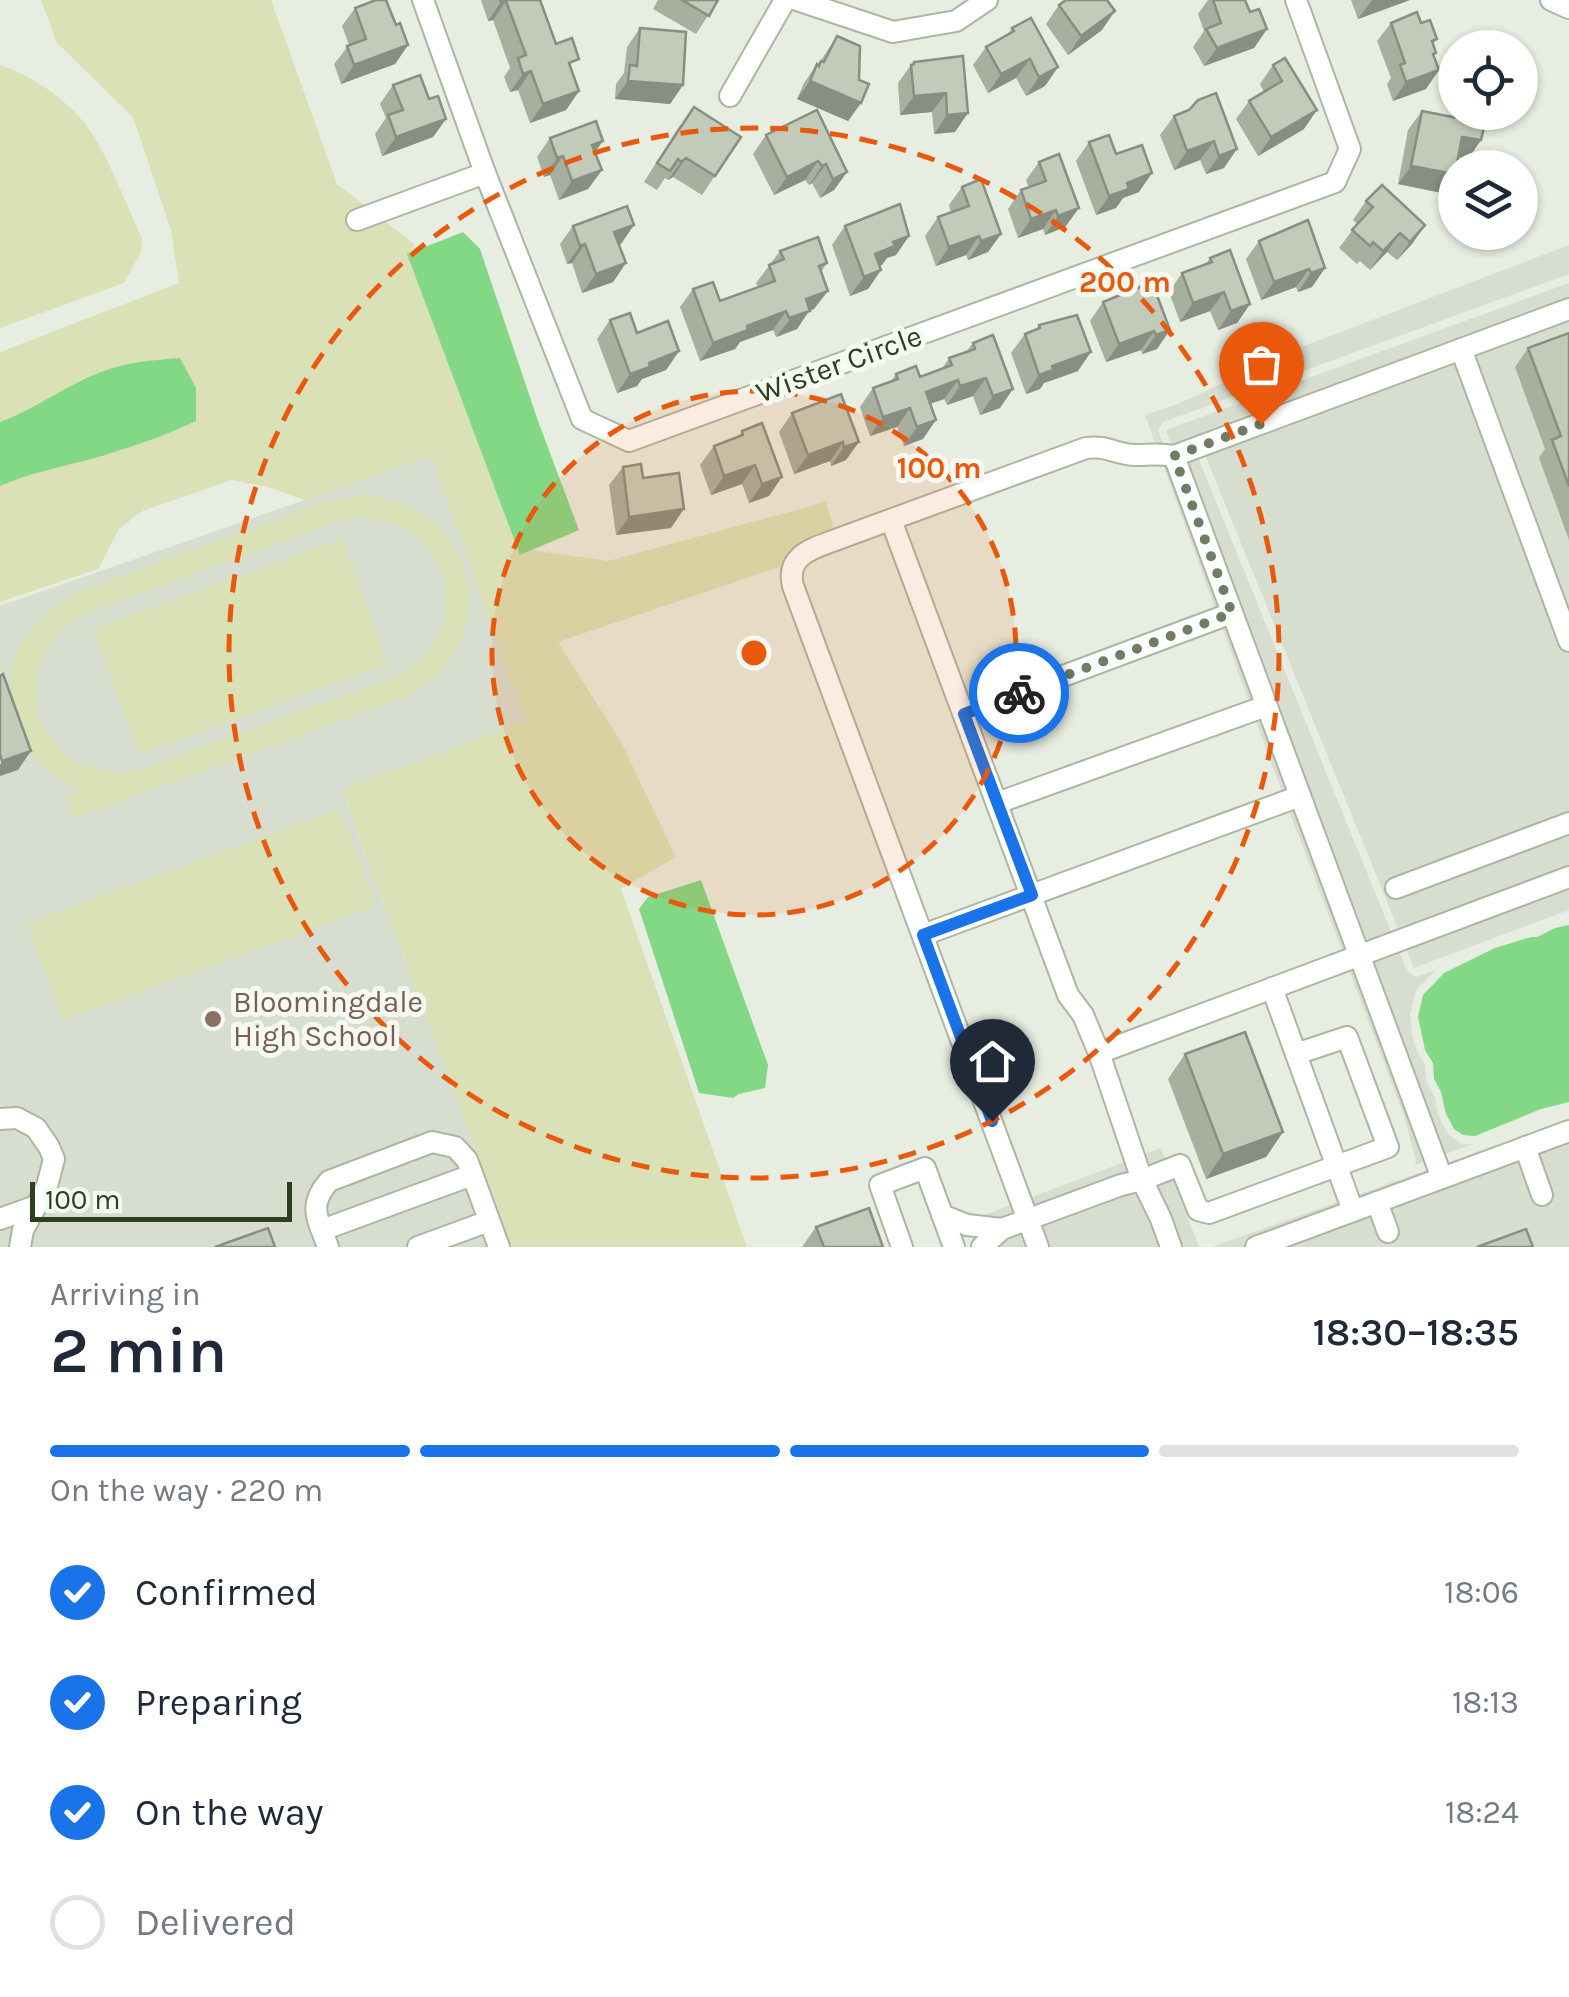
<!DOCTYPE html>
<html lang="en">
<head>
<meta charset="utf-8">
<style>
  body { margin:0; font-family:Karla,sans-serif; background:#f6f6f7; color:#1f2937; height:100vh; display:flex; flex-direction:column; font-size:38px; white-space:nowrap }
  * { box-sizing:border-box; margin:0 }
  p { font-size:32px; color:#747a83 }
  .icon { flex:none; width:55px; height:55px; fill:none; stroke:currentColor; stroke-width:2; stroke-linecap:round; stroke-linejoin:round }
  .map { position:relative; height:1247px; overflow:hidden }
  .drawer { display:flex; flex-direction:column; background:#fff; flex:1 }
  .drawer>* { flex:none }
  .fabs { position:absolute; left:1438px; top:30px; display:grid; gap:20px }
  .fabs a { display:grid; place-items:center; width:100px; height:100px; border-radius:50%; background:#fff; box-shadow:0 2px 8px #0004; font-size:50px }
  .scale { position:absolute; left:30px; bottom:25px; width:262px; box-sizing:border-box; padding-left:10px; border:5px solid #2c401f; border-top:0; font-size:28px; line-height:35px; white-space:nowrap; color:#2c401f; -webkit-text-stroke:8px #f6f9f2; paint-order:stroke }
  .pin { position:absolute; display:grid; place-items:center; width:85px; height:85px; color:#fff; margin:-102px -42px; border-radius:50% 50% 50% 0; rotate:-45deg; box-shadow:0 0 10px #0007 }
  .pin .icon { rotate:45deg }
  .courier { position:absolute; display:grid; place-items:center; width:100px; height:100px; margin:-50px; border:8px solid #1a73e8; border-radius:50%; background:#fff; color:#222; box-shadow:0 2px 12px #0007 }
  .summary em { font-style:normal; font-weight:600 }
  .summary div { display:flex; flex-direction:column-reverse }
  .summary { display:flex; align-items:center; justify-content:space-between; height:170px; padding:0 50px }
  h1 { font-size:65px; font-weight:600; line-height:75px }
  .bar { display:grid; grid-template-columns:repeat(4,1fr); gap:15px 10px; align-content:center; height:120px; padding:0 50px }
  .bar i { height:12px; border-radius:8px; background:#e0e1e3 }
  .bar .selected { background:#1a73e8 }
  .bar p { grid-column:span 4 }
  ol { padding:0 50px; list-style:none }
  li { display:flex; align-items:center; gap:30px; height:110px }
  li p { margin-inline-start:auto }
  li .icon { padding:10px; border-radius:50%; background:#1a73e8; color:#fff; stroke-width:4 }
  li:last-child { color:#747a83 }
  li i { width:55px; height:55px; border:5px solid #e0e1e3; border-radius:50% }
  .map>svg:first-child { display:block }
  .built { fill:#d7ddcf }
  .green { fill:#dae1b7; fill-rule:evenodd }
  .water { fill:#83d886 }
  .lines { fill:none; stroke-linecap:round; stroke-linejoin:round }
  .minor-casing { stroke:#acb6a3; stroke-width:24 }
  .minor { stroke:#fff; stroke-width:20 }
  .wall { fill:#a7af9f }
  .shaded-wall { fill:#888e82 }
  .building { fill:#c2cbb9; stroke:#888e82; stroke-width:2.5 }
  .done { stroke:#6e7d63; stroke-width:10; stroke-dasharray:0 18 }
  .route { stroke:#1a73e8; stroke-width:12 }
  .ring { fill:none; stroke:#e8590c; stroke-width:5; stroke-dasharray:18 12 }
  .education-dot { fill:#8d6e63; stroke:#f6f9f2; stroke-width:4 }
  .labels { text-anchor:middle; dominant-baseline:central; stroke-width:10; stroke-linejoin:round; paint-order:stroke }
  .street-label { font-size:30px; fill:#2c401f; stroke:#f6f9f2 }
  .education-label { font-size:30px; fill:#785e54; stroke:#f6f9f2; text-anchor:start }
  .centre { fill:#e8590c; stroke:#f6f9f2; stroke-width:5 }
  .ring-label { font-size:30px; text-anchor:middle; font-weight:bold; fill:#e8590c; stroke:#f6f9f2; stroke-width:10; stroke-linejoin:round; paint-order:stroke }
</style>
</head>
<body>
<div class="map">
<svg width="1569" height="1247" viewBox="0 0 1569 1247">
  <rect width="100%" height="100%" fill="#e8ede1"/>
  <g class="built">
    <polygon points="1569,245 1569,274 1163,422 1158,430 1166,451 1195,450 1407,971 1415,977 1436,970 1416,990 1410,1015 1412,1034 1417,1051 1425,1065 1426,1081 1434,1095 1439,1117 1447,1133 1461,1144 1473,1144 1415,1165 1416,1160 1404,1116 1266,749 1145,415 1178,404 1299,348"/>
    <polygon points="1569,283 1569,910 1414,968 1199,440 1173,449 1166,430"/>
    <polygon points="431,456 527,722 342,791 511,1247 0,1247 0,606"/>
    <polygon points="1569,1119 1569,1247 1212,1247"/>
    <polygon points="1161,1148 1199,1247 996,1247 985,1215"/>
  </g>
  <g class="green">
    <polygon points="41,0 271,0 337,184 413,243 525,549 608,561 826,502 839,547 558,642 621,742 676,857 621,889 747,1247 511,1247 342,790 526,721 431,456 305,500 268,487 232,480 142,511 119,529 98,569 0,602 0,352 179,283 171,230 133,117 57,43"/>
    <path d="M0,65C35,76 78,107 96,140C114,171 127,206 142,239L141,252L124,283L0,328Z"/>
    <path d="M360,495C482,500 511,650 400,699L74,818L66,797L82,791C44,775 27,757 17,718C15,711 11,703 10,695C4,648 41,610 80,591L328,501ZM361,517C457,523 479,637 392,678L132,772C29,783 0,654 88,613L335,522Z"/>
    <polygon points="342,539 388,664 139,754 93,629"/>
    <polygon points="340,809 376,906 63,1020 27,923"/>
  </g>
  <g class="water">
    <polygon points="463,232 480,249 538,421 579,530 520,555 407,254"/>
    <path d="M180,358L196,388V421C162,437 127,449 91,459C60,467 30,473 0,486V422C36,409 66,385 101,372C126,362 153,360 180,358Z"/>
    <polygon points="701,880 768,1065 765,1088 739,1094 733,1098 699,1093 639,909 648,897"/>
    <polygon points="1569,925 1569,1102 1541,1109 1475,1136 1463,1135 1454,1129 1446,1114 1441,1092 1434,1079 1433,1063 1425,1050 1418,1017 1423,995 1444,973 1495,948 1531,937 1537,937 1555,928"/>
  </g>
  <g class="lines">
    <defs>
      <g id="minor">
        <polyline points="423,0 485,173 582,419 629,441 1335,182 1350,149 1296,0"/>
        <polyline points="797,0 893,32 956,21 987,0"/>
        <polyline points="1551,0 1569,8"/>
        <polyline points="730,96 785,0"/>
        <polyline points="357,220 485,173"/>
        <polyline points="1461,349 1569,641"/>
        <polyline points="1174,456 1442,1178"/>
        <polyline points="891,520 1068,995 1083,1015 1099,1053 1142,1180 1180,1165 1198,1210 1209,1213 1388,1147 1347,1037 1296,1054"/>
        <polyline points="964,713 1232,613"/>
        <polyline points="997,803 1266,706"/>
        <polyline points="1396,888 1569,823"/>
        <polyline points="923,935 1300,796"/>
        <polyline points="1272,988 1353,1211"/>
        <polyline points="1099,1053 1569,877"/>
        <polyline points="0,1119 17,1118 36,1128 49,1147 54,1159 47,1186 23,1230 20,1247"/>
        <polyline points="1525,1147 1542,1195"/>
        <polyline points="1377,1202 1388,1232"/>
        <polyline points="942,1215 967,1225 1002,1229"/>
        <polyline points="0,1219 36,1206"/>
        <polyline points="322,1230 472,1175"/>
        <path d="M328,1247C318,1219 307,1206 329,1181L432,1142L455,1147L467,1160L499,1247"/>
        <polyline points="418,1247 489,1221"/>
        <polyline points="902,1247 880,1185 925,1168 954,1247"/>
        <polyline points="982,1247 1002,1229 1121,1185 1142,1180 1161,1219 1171,1247"/>
        <path d="M1038,1247L793,586C785,554 815,548 838,539L1086,448C1106,445 1115,454 1134,455C1148,455 1160,453 1174,456L1569,309"/>
        <polyline points="1256,1247 1569,1131"/>
      </g>
    </defs>
    <use href="#minor" class="minor-casing"/>
    <use href="#minor" class="minor"/>
  </g>
  <g class="wall">
    <polygon points="481,0 542,0 540,1 556,44 571,70 579,91 566,110 530,123 518,90 510,92 504,77 510,68 493,20 488,21"/>
    <polygon points="658,0 718,0 696,34 653,9"/>
    <polygon points="1208,0 1245,0 1250,12 1267,29 1254,48 1204,66 1193,47 1204,31 1198,14"/>
    <polygon points="1351,0 1410,0 1358,19"/>
    <polygon points="1059,5 1102,30 1068,55 1046,24"/>
    <polygon points="355,8 396,25 408,45 395,64 341,84 334,64 349,45 342,26"/>
    <polygon points="1391,23 1421,23 1437,39 1433,44 1434,56 1426,89 1393,101 1387,84 1391,78 1377,41"/>
    <polygon points="640,28 683,85 670,104 615,99 616,84 624,73 627,47"/>
    <polygon points="1012,28 1058,67 1045,86 1026,96 1016,78 988,93 973,65 986,47 1008,34"/>
    <polygon points="837,36 859,80 861,103 848,121 797,99 804,83 817,64 818,65"/>
    <polygon points="963,56 955,132 934,134 932,112 900,115 898,83 911,65 914,62"/>
    <polygon points="1285,58 1304,129 1258,156 1236,119 1249,101 1264,92 1260,84 1273,65"/>
    <polygon points="393,85 429,99 446,119 433,137 382,156 375,134 386,118 380,104"/>
    <polygon points="1198,100 1224,168 1206,174 1200,160 1174,170 1160,135 1174,116 1189,110"/>
    <polygon points="1422,111 1473,125 1481,140 1468,159 1458,157 1442,193 1398,184 1408,130"/>
    <polygon points="680,125 741,137 702,195 673,177 668,180 665,178 657,190 644,182"/>
    <polygon points="766,135 847,172 834,190 820,198 812,183 809,185 805,180 774,195 753,154"/>
    <polygon points="550,138 595,153 602,170 588,189 559,200 550,175 544,177 537,157"/>
    <polygon points="1089,142 1116,154 1139,192 1123,198 1116,208 1096,215 1076,161"/>
    <polygon points="1039,162 1079,208 1065,227 1045,235 1043,229 1018,238 1008,209 1021,190 1029,188 1026,180"/>
    <polygon points="962,187 1001,234 988,252 968,260 966,255 936,266 925,236 938,217 951,213 949,205"/>
    <polygon points="1366,201 1425,225 1412,244 1397,260 1387,252 1370,270 1360,261 1357,264 1339,248 1357,224 1353,220"/>
    <polygon points="634,225 619,245 626,263 613,282 582,293 572,263 567,264 560,244 573,226"/>
    <polygon points="845,226 909,236 896,255 887,258 880,266 881,270 868,289 850,296 832,245"/>
    <polygon points="1259,241 1325,268 1312,287 1298,292 1296,287 1261,300 1246,259"/>
    <polygon points="780,251 827,263 821,272 814,309 809,311 797,329 776,337 773,330 740,342 735,349 700,361 680,307 693,289 720,301 758,287 756,283"/>
    <polygon points="1210,258 1250,304 1237,323 1218,330 1210,311 1180,322 1169,292 1182,273 1206,264"/>
    <polygon points="1152,282 1157,349 1142,354 1141,350 1106,362 1090,321 1103,302"/>
    <polygon points="610,320 637,333 679,351 666,370 642,379 637,386 617,393 597,339"/>
    <polygon points="1039,325 1078,371 1044,383 1040,389 1026,394 1011,353 1025,334 1036,330"/>
    <polygon points="1569,333 1569,540 1539,458 1545,449 1515,367 1528,348"/>
    <polygon points="973,343 1000,408 980,415 973,396 947,405 944,399 930,404 923,439 904,446 897,427 870,436 860,407 873,388 891,381 896,374 920,377 942,369 949,358 966,352"/>
    <polygon points="841,394 846,460 831,466 830,461 794,474 779,432 792,413"/>
    <polygon points="742,431 769,496 749,503 742,484 711,495 700,465 714,446 737,438"/>
    <polygon points="623,467 643,478 671,528 616,535 609,485"/>
    <polygon points="1185,1054 1283,1132 1266,1157 1206,1179 1168,1079"/>
    <polygon points="816,1227 883,1247 802,1247"/>
  </g>
  <g class="shaded-wall">
    <polygon points="1372,0 1410,0 1358,19"/>
    <polygon points="506,1 493,20 488,21 501,2"/>
    <polygon points="1115,11 1102,30 1068,55 1081,36"/>
    <polygon points="1267,29 1254,48 1204,66 1217,48"/>
    <polygon points="408,45 395,64 341,84 354,65"/>
    <polygon points="1030,59 1016,78 988,93 1001,74"/>
    <polygon points="1058,67 1045,86 1026,96 1039,77"/>
    <polygon points="1439,70 1426,89 1393,101 1406,82"/>
    <polygon points="531,71 518,90 510,92 523,74"/>
    <polygon points="628,81 683,85 670,104 615,99"/>
    <polygon points="810,81 861,103 848,121 797,99"/>
    <polygon points="579,91 566,110 530,123 543,104"/>
    <polygon points="946,93 932,112 900,115 914,96"/>
    <polygon points="1317,110 1304,129 1258,156 1271,137"/>
    <polygon points="968,113 955,132 934,134 947,115"/>
    <polygon points="446,119 433,137 382,156 396,137"/>
    <polygon points="1462,137 1481,140 1468,159 1449,155"/>
    <polygon points="603,141 590,159 592,145"/>
    <polygon points="1214,141 1200,160 1174,170 1187,151"/>
    <polygon points="1237,149 1224,168 1206,174 1219,156"/>
    <polygon points="563,156 550,175 544,177 557,158"/>
    <polygon points="686,158 673,177 668,180 681,162"/>
    <polygon points="818,161 805,180 774,195 787,177"/>
    <polygon points="826,164 812,183 809,185 822,166"/>
    <polygon points="1411,166 1455,174 1442,193 1398,184"/>
    <polygon points="602,170 588,189 559,200 572,181"/>
    <polygon points="847,172 834,190 820,198 833,179"/>
    <polygon points="1152,173 1139,192 1123,198 1116,208 1096,215 1109,196 1127,183"/>
    <polygon points="1079,208 1065,227 1045,235 1058,216"/>
    <polygon points="1056,210 1043,229 1018,238 1031,219"/>
    <polygon points="634,225 621,244 601,251 614,232"/>
    <polygon points="1425,225 1412,244 1397,260 1410,242"/>
    <polygon points="1400,233 1387,252 1370,270 1383,251"/>
    <polygon points="1001,234 988,252 968,260 981,241"/>
    <polygon points="909,236 896,255 887,258 882,265 862,272 875,254 893,242"/>
    <polygon points="979,236 966,255 936,266 949,247"/>
    <polygon points="585,244 572,263 567,264 580,246"/>
    <polygon points="626,263 613,282 582,293 596,274"/>
    <polygon points="1325,268 1312,287 1298,292 1311,273"/>
    <polygon points="1309,269 1296,287 1261,300 1274,282"/>
    <polygon points="881,270 868,289 850,296 864,277"/>
    <polygon points="828,291 814,309 809,311 797,329 776,337 806,299"/>
    <polygon points="1224,292 1210,311 1180,322 1193,303"/>
    <polygon points="1250,304 1237,323 1218,330 1231,311"/>
    <polygon points="786,311 773,330 740,342 735,349 700,361 713,343 747,326"/>
    <polygon points="1170,330 1157,349 1142,354 1156,335"/>
    <polygon points="1154,331 1141,350 1106,362 1119,344"/>
    <polygon points="679,351 666,370 642,379 637,386 617,393 630,374 649,363"/>
    <polygon points="1091,352 1078,371 1044,383 1040,389 1026,394 1039,375 1052,366"/>
    <polygon points="986,378 973,396 947,405 960,386"/>
    <polygon points="958,380 944,399 912,410 926,392"/>
    <polygon points="1013,389 1000,408 980,415 993,396"/>
    <polygon points="910,408 897,427 870,436 883,417"/>
    <polygon points="936,420 923,439 904,446 917,427"/>
    <polygon points="843,442 830,461 794,474 808,455"/>
    <polygon points="859,442 846,460 831,466 844,447"/>
    <polygon points="755,465 742,484 711,495 724,476"/>
    <polygon points="782,477 769,496 749,503 762,484"/>
    <polygon points="684,509 671,528 616,535 629,517"/>
    <polygon points="31,751 18,770 0,776 0,765 2,761"/>
    <polygon points="1283,1132 1266,1157 1206,1179 1223,1154"/>
  </g>
  <g class="building">
    <polygon points="376,0 386,0 396,25 400,23 408,45 354,65 347,46 366,39 355,8"/>
    <polygon points="500,0 540,0 556,44 572,38 579,59 569,63 579,91 543,104 531,71 523,74 518,58 526,55 506,1 501,2"/>
    <polygon points="682,0 718,0 709,16"/>
    <polygon points="1066,0 1107,0 1115,11 1081,36 1059,5"/>
    <polygon points="1213,0 1245,0 1250,12 1259,9 1267,29 1217,48 1206,29 1221,23"/>
    <polygon points="1417,12 1421,23 1430,20 1437,39 1432,41 1436,53 1433,54 1439,70 1406,82 1400,65 1405,63 1391,23"/>
    <polygon points="1031,18 1058,67 1039,77 1030,59 1001,74 986,47 1014,31 1012,28"/>
    <polygon points="640,28 686,32 683,85 628,81 630,65 637,66"/>
    <polygon points="837,36 860,46 859,80 869,84 861,103 810,81 817,64 819,66 821,61 824,62"/>
    <polygon points="963,56 968,113 947,115 946,93 914,96 911,65 914,64 914,62"/>
    <polygon points="1285,58 1317,110 1271,137 1249,101 1282,81 1273,65"/>
    <polygon points="420,75 429,99 438,96 446,119 396,137 388,115 403,110 393,85"/>
    <polygon points="1216,93 1237,149 1219,156 1214,141 1187,151 1174,116 1189,110 1198,100"/>
    <polygon points="694,107 741,137 715,176 686,158 681,162 678,159 670,171 657,163"/>
    <polygon points="817,110 847,172 833,179 826,164 822,166 818,161 787,177 766,135"/>
    <polygon points="1422,111 1473,121 1473,125 1484,127 1481,140 1462,137 1455,174 1411,166"/>
    <polygon points="596,121 603,141 592,145 602,170 572,181 563,156 557,158 550,138"/>
    <polygon points="1109,135 1116,154 1142,145 1152,173 1127,183 1129,189 1109,196 1089,142"/>
    <polygon points="1059,154 1079,208 1058,216 1056,210 1031,219 1021,190 1046,181 1039,162"/>
    <polygon points="981,179 1001,234 981,241 979,236 949,247 938,217 969,206 962,187"/>
    <polygon points="1382,185 1425,225 1410,242 1400,233 1383,251 1373,242 1370,246 1352,230 1373,207 1366,201"/>
    <polygon points="900,204 909,236 893,242 895,246 875,254 881,270 864,277 845,226"/>
    <polygon points="627,206 634,225 614,232 626,263 596,274 585,244 580,246 573,226"/>
    <polygon points="1308,220 1325,268 1311,273 1309,269 1274,282 1259,241"/>
    <polygon points="818,237 827,263 819,266 828,291 806,299 810,311 789,318 786,311 747,326 748,330 713,343 693,289 713,282 720,301 775,281 769,265 784,259 780,251"/>
    <polygon points="1230,250 1250,304 1231,311 1224,292 1193,303 1182,273 1212,262 1210,258"/>
    <polygon points="1152,282 1170,330 1156,335 1154,331 1119,344 1103,302"/>
    <polygon points="630,313 637,333 668,321 679,351 649,363 650,367 630,374 610,320"/>
    <polygon points="1077,315 1091,352 1052,366 1053,370 1039,375 1025,334 1040,328 1039,325"/>
    <polygon points="1569,333 1569,486 1552,440 1561,436 1528,348"/>
    <polygon points="993,335 1013,389 993,396 986,378 960,386 958,380 926,392 936,420 917,427 910,408 883,417 873,388 898,379 896,374 916,366 920,377 952,365 949,358 975,349 973,343"/>
    <polygon points="841,394 859,442 844,447 843,442 808,455 792,413"/>
    <polygon points="762,423 782,477 762,484 755,465 724,476 714,446 743,435 742,431"/>
    <polygon points="641,464 643,478 679,473 684,509 629,517 623,467"/>
    <polygon points="3,674 31,751 2,761 0,754 0,676"/>
    <polygon points="1245,1032 1283,1132 1223,1154 1185,1054"/>
    <polygon points="869,1208 883,1247 824,1247 816,1227"/>
    <polygon points="268,1228 275,1247 215,1247"/>
    <polygon points="1526,1229 1533,1247 1477,1247"/>
  </g>
  <g class="lines">
    <polyline class="done" points="1019,693 1232,613 1174,456 1261,424"/>
    <polyline class="route" points="992,1121 923,935 1032,895 964,714 1019,693"/>
  </g>
  <circle cx="754" cy="653" r="262" fill="#e8590c" fill-opacity=".12"/>
  <g class="ring">
    <circle cx="754" cy="653" r="262"/>
    <circle cx="754" cy="653" r="525"/>
  </g>
  <circle class="education-dot" cx="213" cy="1019" r="10"/>
  <g class="labels">
    <g class="street-label">
      <text transform="translate(839 364) rotate(-20)">Wister Circle</text>
    </g>
    <g class="education-label">
      <text x="233" y="1002">Bloomingdale<tspan x="233" dy="34">High School</tspan></text>
    </g>
  </g>
  <circle cx="754" cy="653" r="15" class="centre"/>
  <g class="ring-label">
    <text x="1125" y="292">200 m</text>
    <text x="939" y="478">100 m</text>
  </g>
</svg>
<div class="fabs">
<a><svg class="icon" aria-label="locate" viewBox="0 0 24 24"><circle cx="12" cy="12" r="6"/><path d="M12 2v4M12 18v4M2 12h4M18 12h4"/></svg></a>
<a><svg class="icon" aria-label="layers" viewBox="0 0 24 24"><path d="M12 4l9 5-9 5-9-5zM3 14l9 5 9-5"/></svg></a>
</div>
<div class="scale">100 m</div>
<div class="pin" style="left:1261px;top:424px;background:#ea580c"><svg class="icon" aria-label="bag" viewBox="0 0 24 24"><path d="M5 8h14l-1 12H6zM9 8a3 3 0 0 1 6 0"/></svg></div>
<div class="pin" style="left:992px;top:1121px;background:#1f2937"><svg class="icon" aria-label="home" viewBox="0 0 24 24"><path d="M3 11l9-7 9 7M6 9v11h12V9"/></svg></div>
<div class="courier" style="left:1019px;top:693px"><svg class="icon" aria-label="bike" viewBox="0 0 24 24"><circle cx="6" cy="16" r="4"/><circle cx="18" cy="16" r="4"/><path d="M6 16l4-8h5l3 8M10 8l3 8H6M13 5h3"/></svg></div>
</div>
<section class="drawer">
<div class="summary"><div><h1>2 min</h1><p>Arriving in</p></div><em>18:30–18:35</em></div>
<div class="bar"><i class="selected"></i><i class="selected"></i><i class="selected"></i><i></i><p>On the way · 220 m</p></div>
<ol>
<li><svg class="icon" aria-label="check" viewBox="0 0 24 24"><path d="M5 12l5 5 9-10"/></svg>Confirmed<p>18:06</p></li>
<li><svg class="icon" aria-label="check" viewBox="0 0 24 24"><path d="M5 12l5 5 9-10"/></svg>Preparing<p>18:13</p></li>
<li><svg class="icon" aria-label="check" viewBox="0 0 24 24"><path d="M5 12l5 5 9-10"/></svg>On the way<p>18:24</p></li>
<li><i></i>Delivered</li>
</ol>
</section>
</body>
</html>
